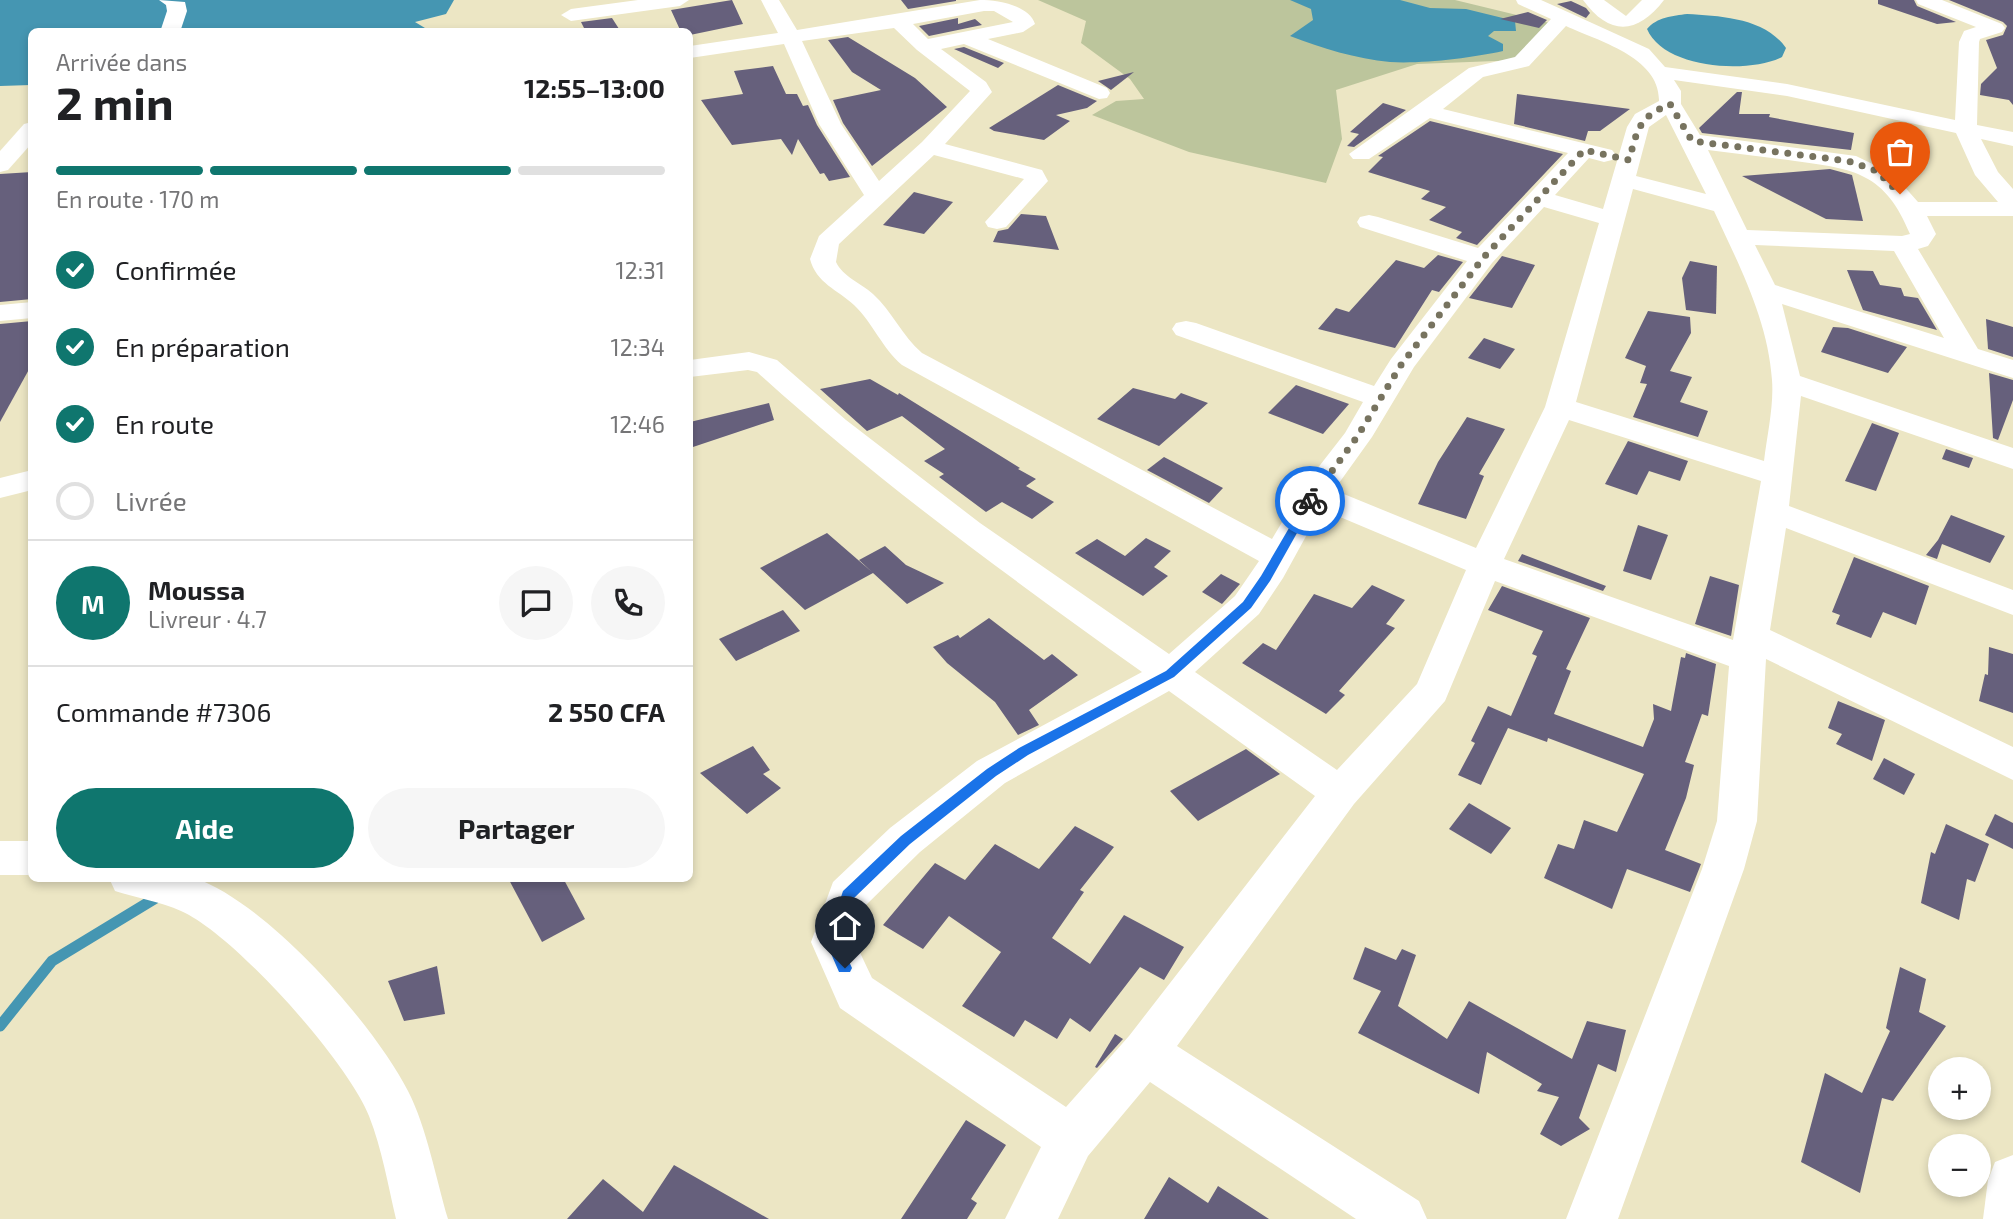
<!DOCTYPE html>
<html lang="fr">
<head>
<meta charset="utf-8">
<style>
  body { margin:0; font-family:"Exo 2",sans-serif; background:#f6f6f6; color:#202124; height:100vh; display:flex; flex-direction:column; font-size:26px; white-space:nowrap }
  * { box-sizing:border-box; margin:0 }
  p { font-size:23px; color:#757577 }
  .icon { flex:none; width:38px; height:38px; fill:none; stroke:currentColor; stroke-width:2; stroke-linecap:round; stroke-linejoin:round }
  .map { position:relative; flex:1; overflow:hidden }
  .side { position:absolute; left:28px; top:28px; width:665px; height:854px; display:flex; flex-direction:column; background:#fff; border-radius:10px; box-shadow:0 4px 10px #0003 }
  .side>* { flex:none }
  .fabs { position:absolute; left:1928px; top:1057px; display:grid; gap:14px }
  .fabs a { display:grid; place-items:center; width:63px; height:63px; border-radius:50%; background:#fff; box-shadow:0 4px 10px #0003; font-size:35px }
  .pin { position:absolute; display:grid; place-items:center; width:60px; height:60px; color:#fff; margin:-72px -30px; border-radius:50% 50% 50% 0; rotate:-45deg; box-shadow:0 0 7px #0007 }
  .pin .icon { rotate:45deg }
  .courier { position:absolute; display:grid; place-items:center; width:70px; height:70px; margin:-35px; border:5px solid #1a73e8; border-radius:50%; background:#fff; color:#222; box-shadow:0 2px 9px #0007 }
  .summary em { font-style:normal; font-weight:700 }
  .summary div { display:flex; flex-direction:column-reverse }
  .summary { display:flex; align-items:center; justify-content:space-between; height:119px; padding:0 28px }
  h1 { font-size:46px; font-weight:700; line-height:52px }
  .bar { display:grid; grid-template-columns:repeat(4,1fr); gap:10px 7px; align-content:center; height:84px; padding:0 28px }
  .bar i { height:9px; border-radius:5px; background:#e0e0e0 }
  .bar .on { background:#0f766e }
  .bar p { grid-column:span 4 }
  .line { display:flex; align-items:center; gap:18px; padding:0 28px; border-top:2px solid #e0e0e0 }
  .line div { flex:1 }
  .round { display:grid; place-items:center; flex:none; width:74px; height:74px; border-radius:37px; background:#f6f6f6 }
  ol { padding:0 28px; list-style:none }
  li { display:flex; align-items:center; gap:21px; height:77px }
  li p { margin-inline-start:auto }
  li .icon { padding:7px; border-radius:50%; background:#0f766e; color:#fff; stroke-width:4 }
  li:last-child { color:#757577 }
  li i { width:38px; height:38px; border:4px solid #e0e0e0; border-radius:50% }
  .action { display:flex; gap:14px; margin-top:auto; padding:14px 28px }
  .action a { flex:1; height:80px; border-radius:42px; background:#0f766e; color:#fff; font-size:28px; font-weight:700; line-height:80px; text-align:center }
  .action a+a { background:#f6f6f6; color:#202124 }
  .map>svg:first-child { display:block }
  .green { fill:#bcc59c }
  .water { fill:#4596b2 }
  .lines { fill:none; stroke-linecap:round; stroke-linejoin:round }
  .stream { stroke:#4596b2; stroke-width:11 }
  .building { fill:#66607c }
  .street { fill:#fff; fill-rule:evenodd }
  .route { fill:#1a73e8 }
  .done { stroke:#77735f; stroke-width:7; stroke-dasharray:0 12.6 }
</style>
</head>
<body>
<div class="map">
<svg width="2013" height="1219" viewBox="0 0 2013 1219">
  <rect width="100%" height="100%" fill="#ece6c4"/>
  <polygon class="green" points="1038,0 1455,0 1554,24 1522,60 1417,64 1336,90 1342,139 1326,183 1189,152 1092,115 1116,101 1144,99 1130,79 1081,43 1086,21"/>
  <g class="water">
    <polygon points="0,0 454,0 446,14 415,22 430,31 32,32 31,85 0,86"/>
    <path d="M1290,0H1400L1430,8L1466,9L1515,21L1516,31H1494L1488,36L1503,44V51C1471,58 1422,64 1390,62C1356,59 1322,48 1290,36L1313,20L1311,9Z"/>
    <path d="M1687,14C1721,16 1765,18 1786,48L1782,57C1748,74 1664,69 1647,29C1657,17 1673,16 1687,14Z"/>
  </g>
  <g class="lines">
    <polyline class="stream" points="0,1026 52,961 159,896"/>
  </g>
  <g class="building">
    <polygon points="732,0 743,24 690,35 690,32 681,32 671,10"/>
    <polygon points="901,0 956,0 956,1 908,9"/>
    <polygon points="1878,0 1914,0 1917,6 1956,22 1937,24 1878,4"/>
    <polygon points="1949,0 2013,0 2013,105 2009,100 1980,95 1981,84 1997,68 1986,40 2003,35 2007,26 2003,22"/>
    <polygon points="1571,1 1586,8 1590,13 1586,18 1557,4"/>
    <polygon points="1528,12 1547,20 1539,28 1500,19"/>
    <polygon points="612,18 621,32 586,32 581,22"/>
    <polygon points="958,18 958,24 975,19 982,25 929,36 919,26"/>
    <polygon points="848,37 915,78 947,107 872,166 843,123 833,100 881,90 852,72 828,40"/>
    <polygon points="964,47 1004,63 998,68 954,49"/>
    <polygon points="773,66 786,94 797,94 803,106 808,105 817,125 850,177 829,181 824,173 820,174 798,139 792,155 781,139 732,145 701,100 743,94 734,71"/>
    <polygon points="1134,72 1111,90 1098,81"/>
    <polygon points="1058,85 1097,101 1087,108 1056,115 1070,121 1044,140 994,131 989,128"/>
    <polygon points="1737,92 1742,92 1739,114 1770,114 1769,117 1854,133 1851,150 1702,133 1699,128"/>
    <polygon points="1517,94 1630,109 1600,131 1588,131 1585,141 1514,124"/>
    <polygon points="1383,103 1406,110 1354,147 1347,146 1359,134 1350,132"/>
    <polygon points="1430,121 1563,154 1477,245 1456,238 1462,232 1429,220 1446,207 1421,199 1430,191 1368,172 1383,157 1378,156"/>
    <polygon points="1830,169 1852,175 1863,221 1826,219 1742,176"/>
    <polygon points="32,172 32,299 0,302 0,174"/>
    <polygon points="914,192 953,202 924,234 883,225"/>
    <polygon points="1021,214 1046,216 1059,250 993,242 998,231 1008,229"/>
    <polygon points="1438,255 1463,262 1439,292 1432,290 1395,348 1318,329 1336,308 1349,312 1396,260 1424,268"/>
    <polygon points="1502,256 1535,265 1512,308 1469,298"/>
    <polygon points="1690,261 1717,266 1716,314 1686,310 1682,278"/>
    <polygon points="1847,270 1873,271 1880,285 1901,288 1904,296 1918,298 1937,330 1863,310"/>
    <polygon points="1648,311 1690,317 1691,333 1670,371 1692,377 1680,402 1708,411 1698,437 1633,417 1647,384 1640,383 1646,366 1625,358"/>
    <polygon points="1986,319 2013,327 2013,357 1988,349"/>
    <polygon points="32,321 32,364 0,422 0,324"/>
    <polygon points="1833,327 1848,328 1907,347 1888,373 1821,352"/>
    <polygon points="1484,338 1515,349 1500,369 1468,358"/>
    <polygon points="1989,373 2013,380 2013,400 1998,440 1993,438"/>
    <polygon points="870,379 898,395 899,393 1020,468 1018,469 1036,479 1026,486 1054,502 1032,519 1002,502 986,512 939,477 944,474 924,461 945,449 902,416 867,431 820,389"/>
    <polygon points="1296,385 1349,404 1323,434 1268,413"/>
    <polygon points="1133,388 1175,399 1181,393 1208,403 1159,446 1097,419"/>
    <polygon points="769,403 774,420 690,448 690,422"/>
    <polygon points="1467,417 1505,429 1479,474 1484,476 1466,519 1418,504 1438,462"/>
    <polygon points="1872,423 1899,433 1876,491 1845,481"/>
    <polygon points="1628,441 1688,461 1680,481 1649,471 1637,495 1605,484"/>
    <polygon points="1946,449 1973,458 1969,468 1942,459"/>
    <polygon points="1164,457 1223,488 1209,503 1147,470"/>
    <polygon points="1951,515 2005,536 1990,563 1942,544 1937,559 1926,555 1938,540"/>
    <polygon points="1638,525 1668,535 1651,580 1623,571"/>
    <polygon points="827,533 872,572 859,560 885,546 906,565 944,583 907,604 873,573 805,610 760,568"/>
    <polygon points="1146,538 1171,551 1154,567 1168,576 1143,596 1075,553 1097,539 1125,556"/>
    <polygon points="1522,554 1606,586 1603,591 1518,561"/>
    <polygon points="1854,557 1929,586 1916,625 1883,612 1871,638 1836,624 1840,615 1832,612"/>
    <polygon points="1221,574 1240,584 1222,604 1202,592"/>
    <polygon points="1710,576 1739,585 1731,636 1695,624"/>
    <polygon points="1372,585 1405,600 1386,624 1395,628 1339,691 1345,695 1326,714 1242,663 1263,643 1276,650 1314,594 1352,608"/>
    <polygon points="1502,586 1590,618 1566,669 1571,671 1554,714 1643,747 1654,719 1653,704 1671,711 1681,657 1685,658 1686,653 1716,664 1708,716 1702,714 1685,762 1694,765 1686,798 1665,850 1701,864 1690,892 1627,869 1612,909 1544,878 1558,844 1574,849 1584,820 1617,832 1644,774 1548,738 1547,742 1508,728 1481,785 1458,775 1475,743 1471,741 1488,706 1511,716 1537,656 1532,654 1543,631 1488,610"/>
    <polygon points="783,610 800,631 736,661 719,639"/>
    <polygon points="989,618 1044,660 1052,654 1078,675 1029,710 1039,725 1018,735 995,702 947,663 933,647 958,635 960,638"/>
    <polygon points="1989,647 2013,654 2013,713 1979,701 1985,674 1988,675"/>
    <polygon points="1838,701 1885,720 1872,761 1836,744 1842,734 1828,728"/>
    <polygon points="753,746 770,770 763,774 781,788 747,814 700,773"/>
    <polygon points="1246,749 1280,774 1198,821 1170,791"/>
    <polygon points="1884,758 1915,774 1904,795 1873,779"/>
    <polygon points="1469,803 1511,828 1491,854 1449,829"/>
    <polygon points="1995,814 2013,823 2013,849 1985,835"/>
    <polygon points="1946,824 1989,844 1975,882 1967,879 1959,920 1921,903 1931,852 1935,854"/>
    <polygon points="1075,826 1114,847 1080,890 1084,892 1052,938 1090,964 1124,915 1184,947 1164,980 1140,967 1090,1032 1070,1018 1057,1039 1025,1020 1014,1037 962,1006 1001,952 949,916 923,949 883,925 935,863 965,880 995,844 1039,869"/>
    <polygon points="508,878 563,878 585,919 542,942"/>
    <polygon points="1365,947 1396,960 1402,949 1416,955 1398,1006 1447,1039 1469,1001 1572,1059 1587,1021 1626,1030 1616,1072 1598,1064 1579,1118 1590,1129 1561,1146 1540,1134 1559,1097 1537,1091 1542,1084 1487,1052 1479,1094 1358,1033 1381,991 1353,979"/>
    <polygon points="437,966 445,1014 404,1021 388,981"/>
    <polygon points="1900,967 1926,979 1919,1012 1946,1026 1893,1101 1882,1098 1860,1193 1801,1162 1825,1073 1862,1093 1890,1031 1886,1028"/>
    <polygon points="1115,1034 1123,1039 1097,1068 1095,1067"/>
    <polygon points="966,1120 1006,1145 971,1199 977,1203 967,1219 901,1219"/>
    <polygon points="674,1165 769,1219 567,1219 603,1179 643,1212"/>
    <polygon points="1169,1177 1208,1203 1218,1186 1269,1219 1144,1219"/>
  </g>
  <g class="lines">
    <g class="street">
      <polygon points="159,0 185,2 187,11 180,32 160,32 167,11 166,5"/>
      <polygon points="638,0 689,0 680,6 571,21 561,15 571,9"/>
      <path d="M761,0H779L797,30L980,0C997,0 1029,5 1035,24L1023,32L988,39L1107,88L1110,93L1107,98L1099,99L964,44L941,49L986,82L992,92L945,144L1042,170L1048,181L1006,227L997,229L988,227L985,222L1024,179L934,155L839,244L836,262C843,277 861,283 873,294C892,311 902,336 922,353L1272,539L1303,487L1345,433L1363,402L1176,335L1172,329L1176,323L1186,321L1196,323L1374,386L1391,359L1467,261L1360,227L1357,222L1360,217L1369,215L1378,217L1478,248L1568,153L1430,118L1369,159H1353L1349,154L1469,68L1515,57L1551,19L1518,4L1516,0H1541L1570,13L1649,49L1665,67L1787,84L1955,120L1959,42L1964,31L1976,27L1918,4L1916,0H1942L2002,24L2005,28L2002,32L1980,39L1979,42L1977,125L2013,132V146L1981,139L1998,172L2013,189V216H1927L1936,234L1928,246L1918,249L1978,349L2013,360V378L1782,304L1800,376L2013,448V469L1801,396L1789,506L2013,590V615L1786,528L1770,630L2013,747V780L1766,659L1757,821L1744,869L1618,1219H1566L1702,869L1717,821L1729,666L1495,581L1445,701L1354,804L1177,1046L1419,1201L1427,1219H1356L1150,1082L1088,1156L1058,1219H1005L1041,1147L840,1008L811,942L833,882L890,828L977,761L1142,672C1009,577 878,482 757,372L748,370L690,377V360L749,352L777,360L846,420L980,523L1169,654L1235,596L1259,561L902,365C882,348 873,323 854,305C838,290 816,283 810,259L819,236L864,195L819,124L784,44L690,58V46L778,33ZM984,11H994L1013,22L928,39L913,24ZM1566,26C1598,41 1660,57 1659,101L1635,114L1627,127L1603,209L1555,195L1589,158L1604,162L1612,160L1616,155L1612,150L1443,109L1483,77L1529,66ZM894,28L917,50L970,91L922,142L879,181L841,124L802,41ZM1674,80L1787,96L1956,133L1975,175L1998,202H1918L1893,174L1856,156L1700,135L1681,104V91ZM1666,115L1706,194L1636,176L1649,127ZM1708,150C1737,154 1766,157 1795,161C1855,169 1885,173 1910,234L1902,236L1747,230ZM1633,189L1714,211C1739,265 1768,320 1772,380C1774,406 1767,435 1764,461L1576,402ZM1544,207L1599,223L1545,407L1476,548L1334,490L1372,437L1414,367L1492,263ZM1755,245L1894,251L1944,338L1775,285ZM1569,420L1761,481L1733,640L1504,559ZM1321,509L1466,570L1417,684L1337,770L1195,672L1259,614L1283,578ZM1169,691L1315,796L1129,1036L1066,1107L872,978L855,942L866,905L920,852L1005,783Z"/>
      <path d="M1583,0H1604L1626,16L1642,0H1664C1638,34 1610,37 1583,0Z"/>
      <polygon points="32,122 32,143 8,170 0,172 0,151 24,124"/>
      <polygon points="32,302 32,318 0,321 0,305"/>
      <polygon points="32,470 32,490 0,498 0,478"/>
      <rect x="0" y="841" width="32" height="34"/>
      <path d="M109,878H195C268,904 373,1023 408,1091C427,1128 436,1179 448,1219H396C388,1185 382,1149 369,1116C348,1062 234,934 181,911C161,902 137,898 115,891Z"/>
      <polygon points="2013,1155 2013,1219 1983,1219 1988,1180 1995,1162"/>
    </g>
  </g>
  <polygon class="route" points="1306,499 1315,501 1270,581 1251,608 1174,677 1028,755 996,776 910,844 854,898 840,942 852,968 850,972 839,972 826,942 843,891 901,836 987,769 1019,748 1166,671 1243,602 1261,576"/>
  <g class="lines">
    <path class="done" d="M1310,501L1357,437L1401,365L1483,258L1584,150L1629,160C1638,128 1638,118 1670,104L1692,141L1848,161L1877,171L1900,194"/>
  </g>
</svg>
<div class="fabs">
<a>+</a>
<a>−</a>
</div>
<div class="pin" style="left:1900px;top:194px;background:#ea580c"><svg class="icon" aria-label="bag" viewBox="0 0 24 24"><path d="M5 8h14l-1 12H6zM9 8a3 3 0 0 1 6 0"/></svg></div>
<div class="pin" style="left:845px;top:968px;background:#1f2937"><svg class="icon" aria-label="home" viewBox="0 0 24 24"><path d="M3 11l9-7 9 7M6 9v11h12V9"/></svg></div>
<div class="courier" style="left:1310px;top:501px"><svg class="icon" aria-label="bike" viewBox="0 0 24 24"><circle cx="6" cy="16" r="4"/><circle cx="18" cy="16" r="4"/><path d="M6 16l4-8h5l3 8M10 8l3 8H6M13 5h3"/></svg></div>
<section class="side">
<div class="summary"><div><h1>2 min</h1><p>Arrivée dans</p></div><em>12:55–13:00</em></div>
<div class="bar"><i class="on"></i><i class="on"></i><i class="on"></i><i></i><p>En route · 170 m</p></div>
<ol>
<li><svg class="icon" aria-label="check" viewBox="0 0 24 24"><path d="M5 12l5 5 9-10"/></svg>Confirmée<p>12:31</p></li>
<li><svg class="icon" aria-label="check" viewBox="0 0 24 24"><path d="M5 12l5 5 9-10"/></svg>En préparation<p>12:34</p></li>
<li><svg class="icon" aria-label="check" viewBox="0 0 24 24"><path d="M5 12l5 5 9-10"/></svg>En route<p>12:46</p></li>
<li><i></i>Livrée</li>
</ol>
<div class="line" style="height:126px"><b class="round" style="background:#0f766e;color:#fff">M</b><div><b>Moussa</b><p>Livreur · 4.7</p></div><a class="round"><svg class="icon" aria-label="chat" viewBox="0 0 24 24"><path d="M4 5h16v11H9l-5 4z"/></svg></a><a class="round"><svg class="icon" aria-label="phone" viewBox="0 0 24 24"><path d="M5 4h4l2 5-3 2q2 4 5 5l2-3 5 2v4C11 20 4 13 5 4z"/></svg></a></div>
<div class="line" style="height:91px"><div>Commande #7306</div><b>2 550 CFA</b></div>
<div class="action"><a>Aide</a><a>Partager</a></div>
</section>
</div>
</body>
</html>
